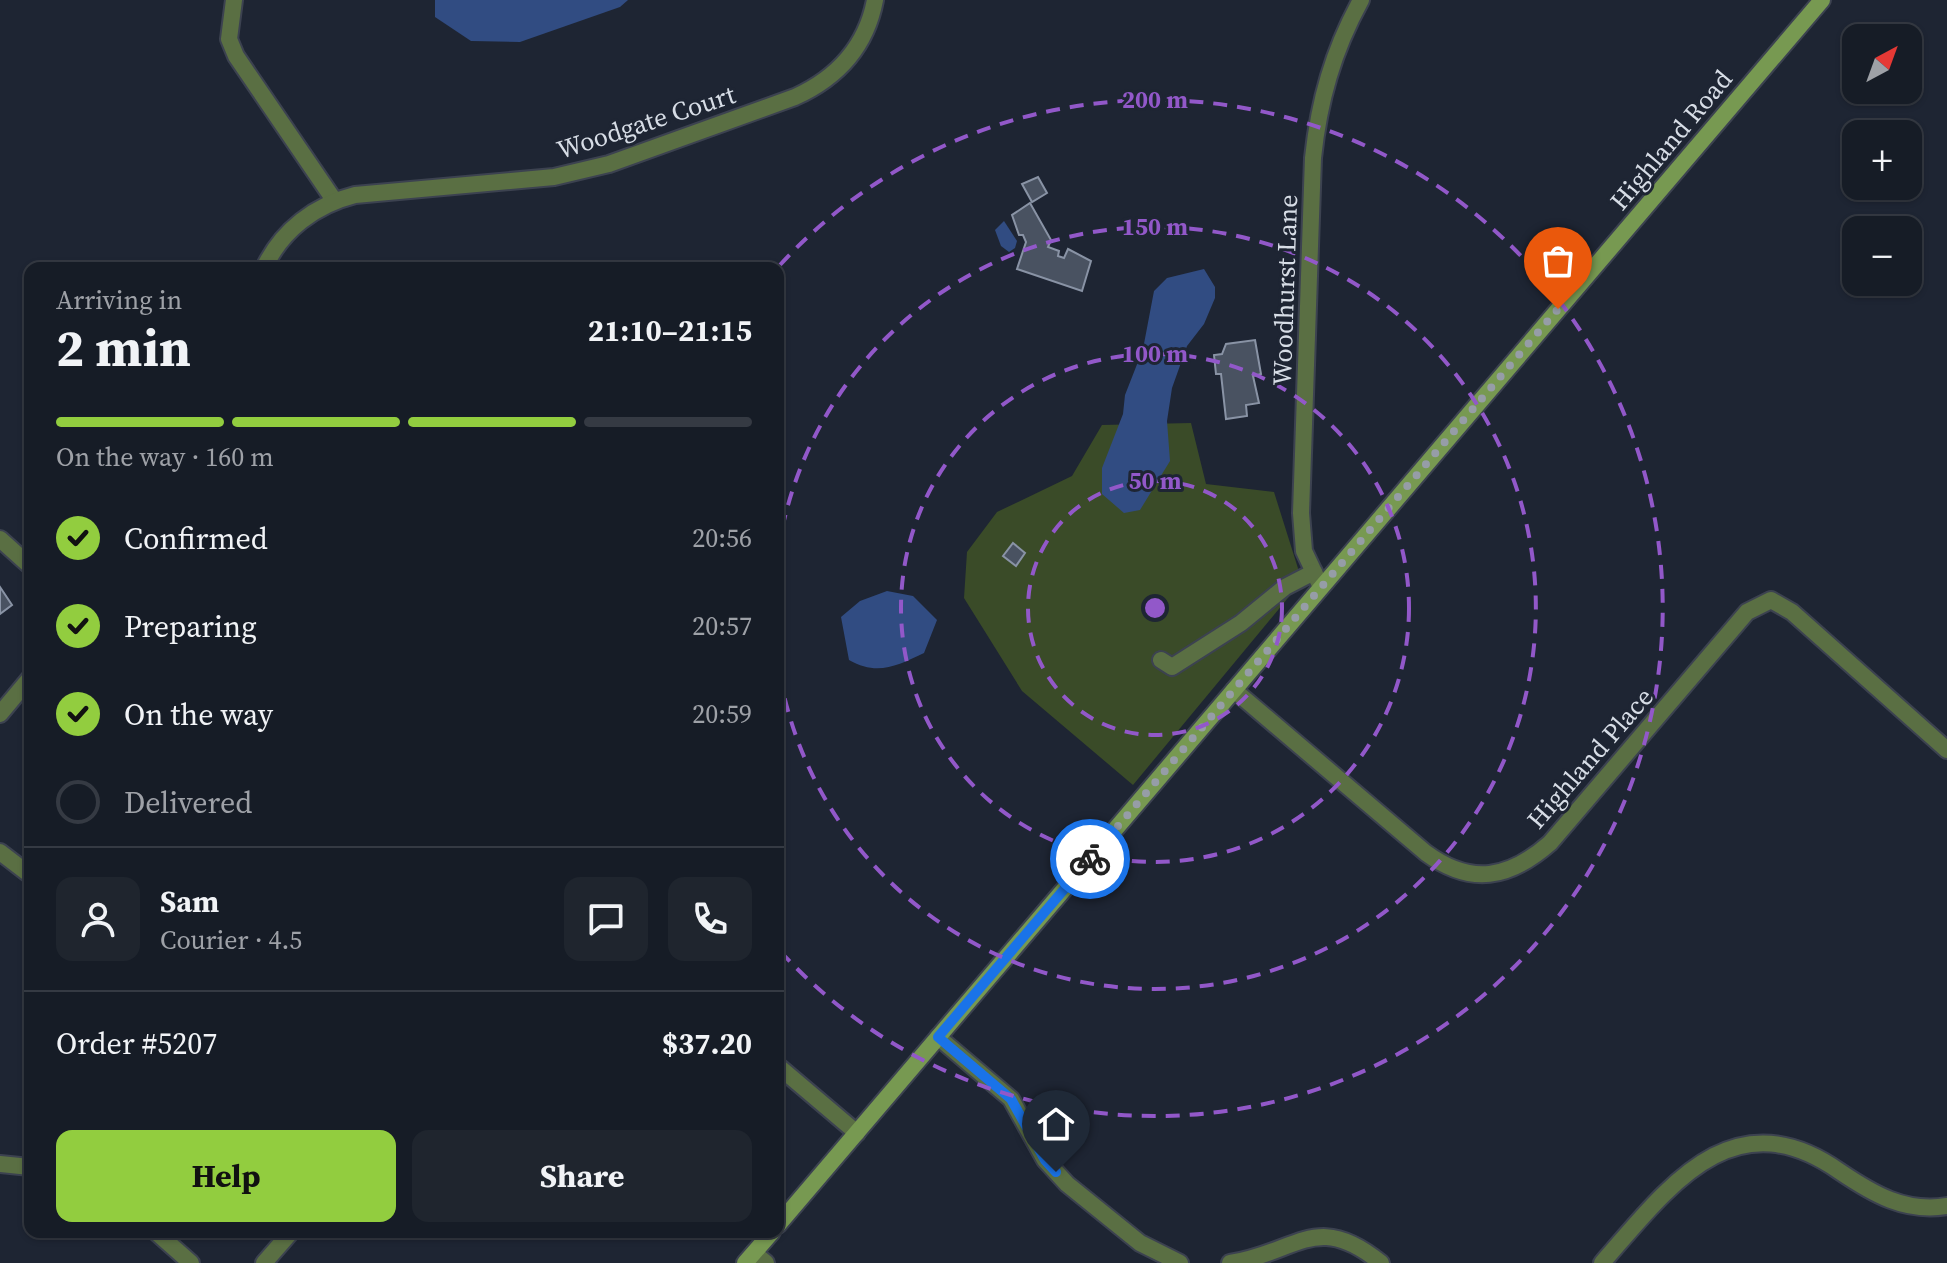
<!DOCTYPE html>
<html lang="en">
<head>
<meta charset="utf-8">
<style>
  body { margin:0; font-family:"Source Serif 4",serif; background:#1f252e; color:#f1f3f6; height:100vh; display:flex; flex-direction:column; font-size:30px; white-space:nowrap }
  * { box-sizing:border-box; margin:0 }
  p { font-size:26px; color:#9ea1a7 }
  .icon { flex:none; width:44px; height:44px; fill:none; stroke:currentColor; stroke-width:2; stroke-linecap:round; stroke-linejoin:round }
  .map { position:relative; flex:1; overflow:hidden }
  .panel { position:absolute; left:24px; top:262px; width:760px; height:976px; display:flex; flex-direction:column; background:#161c26; border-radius:16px; box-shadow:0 2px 6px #0004,0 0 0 2px #353a43 }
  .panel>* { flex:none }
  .needle { width:52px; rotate:41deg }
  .buttons { position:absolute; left:1842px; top:24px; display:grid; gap:16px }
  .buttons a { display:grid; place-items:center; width:80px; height:80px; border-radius:16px; background:#161c26; box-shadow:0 2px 6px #0004,0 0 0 2px #353a43; font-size:40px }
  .pin { position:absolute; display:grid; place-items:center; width:68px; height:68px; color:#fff; margin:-82px -34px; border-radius:50% 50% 50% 0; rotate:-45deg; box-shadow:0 0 8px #0007 }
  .pin .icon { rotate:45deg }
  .courier { position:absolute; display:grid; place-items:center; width:80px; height:80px; margin:-40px; border:6px solid #1a73e8; border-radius:50%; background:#fff; color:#222; box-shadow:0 2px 10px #0007 }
  .summary em { font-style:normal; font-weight:700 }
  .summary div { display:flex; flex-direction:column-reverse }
  .summary { display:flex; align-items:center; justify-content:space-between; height:136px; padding:0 32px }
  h1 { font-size:52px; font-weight:700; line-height:60px }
  .bar { display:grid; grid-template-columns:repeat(4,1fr); gap:12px 8px; align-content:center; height:96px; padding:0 32px }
  .bar i { height:10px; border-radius:6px; background:#353a43 }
  .bar .on { background:#92cd3f }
  .bar p { grid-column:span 4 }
  .line { display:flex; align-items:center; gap:20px; padding:0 32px; border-top:2px solid #353a43 }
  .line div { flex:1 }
  .round { display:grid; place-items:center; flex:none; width:84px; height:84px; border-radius:16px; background:#1f252e }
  ol { padding:0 32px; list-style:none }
  li { display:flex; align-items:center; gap:24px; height:88px }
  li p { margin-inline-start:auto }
  li .icon { padding:8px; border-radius:50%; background:#92cd3f; color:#111; stroke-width:4 }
  li:last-child { color:#9ea1a7 }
  li i { width:44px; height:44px; border:4px solid #353a43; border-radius:50% }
  .primary-button { display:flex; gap:16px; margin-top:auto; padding:16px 32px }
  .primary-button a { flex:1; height:92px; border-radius:16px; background:#92cd3f; color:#111; font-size:32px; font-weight:700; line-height:92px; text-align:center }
  .primary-button a+a { background:#1f252e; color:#f1f3f6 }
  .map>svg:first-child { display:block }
  .green { fill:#3a4b28 }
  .water { fill:#314c82 }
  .building { fill:#495261; stroke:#8993a5; stroke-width:2 }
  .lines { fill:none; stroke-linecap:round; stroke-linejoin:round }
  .street-casing { stroke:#3c4250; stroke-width:20 }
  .secondary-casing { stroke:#3c4250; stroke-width:20 }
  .street { stroke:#5a6f43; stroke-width:16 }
  .secondary { stroke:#779951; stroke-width:16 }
  .done { stroke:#969da7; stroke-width:8; stroke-dasharray:0 14.4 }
  .route { stroke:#1a73e8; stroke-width:10 }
  .ring { fill:none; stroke:#9258c9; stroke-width:4; stroke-dasharray:14 10 }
  .labels { text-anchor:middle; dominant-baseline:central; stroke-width:6; stroke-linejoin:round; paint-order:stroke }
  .street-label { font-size:26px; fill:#d7dde6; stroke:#1e2533 }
  .centre { fill:#9258c9; stroke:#1e2533; stroke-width:4 }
  .ring-label { font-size:24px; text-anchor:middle; font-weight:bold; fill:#9258c9; stroke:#1e2533; stroke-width:6; stroke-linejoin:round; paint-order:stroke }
</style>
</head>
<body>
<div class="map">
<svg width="1947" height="1263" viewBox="0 0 1947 1263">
  <rect width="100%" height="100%" fill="#1e2533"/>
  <polygon class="green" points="1191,423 1206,484 1274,492 1302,581 1133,785 1022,691 964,598 967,552 997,512 1072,476 1102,425"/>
  <g class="water">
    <polygon points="435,0 628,0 620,7 520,42 471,41 435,17"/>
    <polygon points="1004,221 1017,241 1015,248 1009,252 1001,246 995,230"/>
    <polygon points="1204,269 1215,287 1215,298 1204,324 1187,346 1172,388 1167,421 1170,461 1140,510 1124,513 1102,494 1102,468 1123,414 1125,395 1143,349 1154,291 1167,278"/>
    <path d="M887,591L913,596L937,620L924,653C897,666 877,676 849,660L841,617L860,601Z"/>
  </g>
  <g class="building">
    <polygon points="1038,177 1047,193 1032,202 1022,184"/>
    <polygon points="1030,203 1051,240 1048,247 1059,251 1058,256 1064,258 1068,249 1091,261 1082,291 1017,269 1026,242 1023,235 1019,235 1012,215"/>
    <polygon points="1255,340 1261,374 1253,376 1259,403 1246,405 1247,416 1226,419 1221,374 1216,374 1214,355 1222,354 1226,344"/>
    <polygon points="1013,543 1025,553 1016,566 1003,556"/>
    <polygon points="0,587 12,605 0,614"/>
  </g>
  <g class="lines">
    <defs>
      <g id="street">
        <polyline points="234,0 229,39 236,56 334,200"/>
        <path d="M264,268C282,230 315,205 355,195L554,177L609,164L795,97C837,78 866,47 875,0"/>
        <polyline points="0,539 30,566"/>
        <path d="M1321,587L1304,551L1301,513L1313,158C1319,101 1333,51 1361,0"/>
        <polyline points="1161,660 1172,667 1241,623 1285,587 1314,572"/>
        <path d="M1234,690L1426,853C1471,886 1509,879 1550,843L1747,612L1771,600L1792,612L1947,750"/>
        <polyline points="0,714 30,678"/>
        <polyline points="0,852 30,875"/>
        <polyline points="938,1037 1011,1099 1045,1160 1067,1184 1140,1243 1180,1263"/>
        <polyline points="778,1066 857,1133"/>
        <polyline points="0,1164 30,1167"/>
        <polyline points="156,1232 191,1263"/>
        <polyline points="754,1253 766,1263"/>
        <polyline points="264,1263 291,1232"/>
        <path d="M1230,1263C1297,1253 1316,1210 1381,1263"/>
        <path d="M1602,1263C1667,1189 1732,1096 1839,1171C1873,1194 1905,1213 1947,1206"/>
      </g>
      <g id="secondary">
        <polyline points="778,1225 1822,0"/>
        <polyline points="745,1263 772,1232"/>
      </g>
    </defs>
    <use href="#street" class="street-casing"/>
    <use href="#secondary" class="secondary-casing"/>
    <use href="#street" class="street"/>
    <use href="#secondary" class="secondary"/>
  </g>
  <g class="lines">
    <polyline class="done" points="1090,859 1558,309"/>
    <polyline class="route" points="1056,1172 1045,1160 1011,1099 938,1037 1090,859"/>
  </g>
  <g class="ring">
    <circle cx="1155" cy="608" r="127"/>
    <circle cx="1155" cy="608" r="254"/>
    <path d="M778 552A381 381 0 1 1 778 664"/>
    <path d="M780 265A508 508 0 1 1 780 951"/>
  </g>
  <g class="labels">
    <g class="street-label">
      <text transform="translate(646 122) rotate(-18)">Woodgate Court</text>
      <text transform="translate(1671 140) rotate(-50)">Highland Road</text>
      <text transform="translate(1285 290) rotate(-88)">Woodhurst Lane</text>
      <text transform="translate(1590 758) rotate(-49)">Highland Place</text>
    </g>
  </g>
  <circle cx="1155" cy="608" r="12" class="centre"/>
  <g class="ring-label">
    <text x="1155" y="108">200 m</text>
    <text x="1155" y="235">150 m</text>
    <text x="1155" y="362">100 m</text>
    <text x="1155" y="489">50 m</text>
  </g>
</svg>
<div class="buttons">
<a><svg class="needle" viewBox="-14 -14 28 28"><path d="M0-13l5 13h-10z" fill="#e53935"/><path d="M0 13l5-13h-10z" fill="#9ea1a7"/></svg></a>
<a>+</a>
<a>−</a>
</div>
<div class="pin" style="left:1558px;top:309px;background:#ea580c"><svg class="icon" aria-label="bag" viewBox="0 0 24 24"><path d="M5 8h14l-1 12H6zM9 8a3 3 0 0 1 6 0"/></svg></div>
<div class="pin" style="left:1056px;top:1172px;background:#1f2937"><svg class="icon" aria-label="home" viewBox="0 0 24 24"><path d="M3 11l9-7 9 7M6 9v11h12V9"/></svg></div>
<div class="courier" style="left:1090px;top:859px"><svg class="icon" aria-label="bike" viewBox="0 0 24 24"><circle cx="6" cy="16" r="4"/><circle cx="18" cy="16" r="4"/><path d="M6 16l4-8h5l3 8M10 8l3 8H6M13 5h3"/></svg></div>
<section class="panel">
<div class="summary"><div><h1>2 min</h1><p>Arriving in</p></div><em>21:10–21:15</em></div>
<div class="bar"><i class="on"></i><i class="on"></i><i class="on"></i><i></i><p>On the way · 160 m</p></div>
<ol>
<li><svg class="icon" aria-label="check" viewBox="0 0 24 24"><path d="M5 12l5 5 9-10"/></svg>Confirmed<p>20:56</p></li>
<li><svg class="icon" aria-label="check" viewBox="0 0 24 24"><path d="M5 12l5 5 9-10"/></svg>Preparing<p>20:57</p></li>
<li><svg class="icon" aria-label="check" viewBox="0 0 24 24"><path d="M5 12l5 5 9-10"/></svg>On the way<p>20:59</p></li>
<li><i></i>Delivered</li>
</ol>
<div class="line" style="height:144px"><a class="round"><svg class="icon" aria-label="person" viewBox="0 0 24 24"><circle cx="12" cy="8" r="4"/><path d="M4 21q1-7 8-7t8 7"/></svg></a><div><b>Sam</b><p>Courier · 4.5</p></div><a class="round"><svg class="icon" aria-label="chat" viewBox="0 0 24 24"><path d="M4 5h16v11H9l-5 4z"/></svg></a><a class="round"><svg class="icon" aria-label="phone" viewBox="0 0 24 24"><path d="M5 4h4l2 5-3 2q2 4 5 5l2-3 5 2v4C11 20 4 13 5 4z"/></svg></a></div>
<div class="line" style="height:104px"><div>Order #5207</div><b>$37.20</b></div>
<div class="primary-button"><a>Help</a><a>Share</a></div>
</section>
</div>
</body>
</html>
